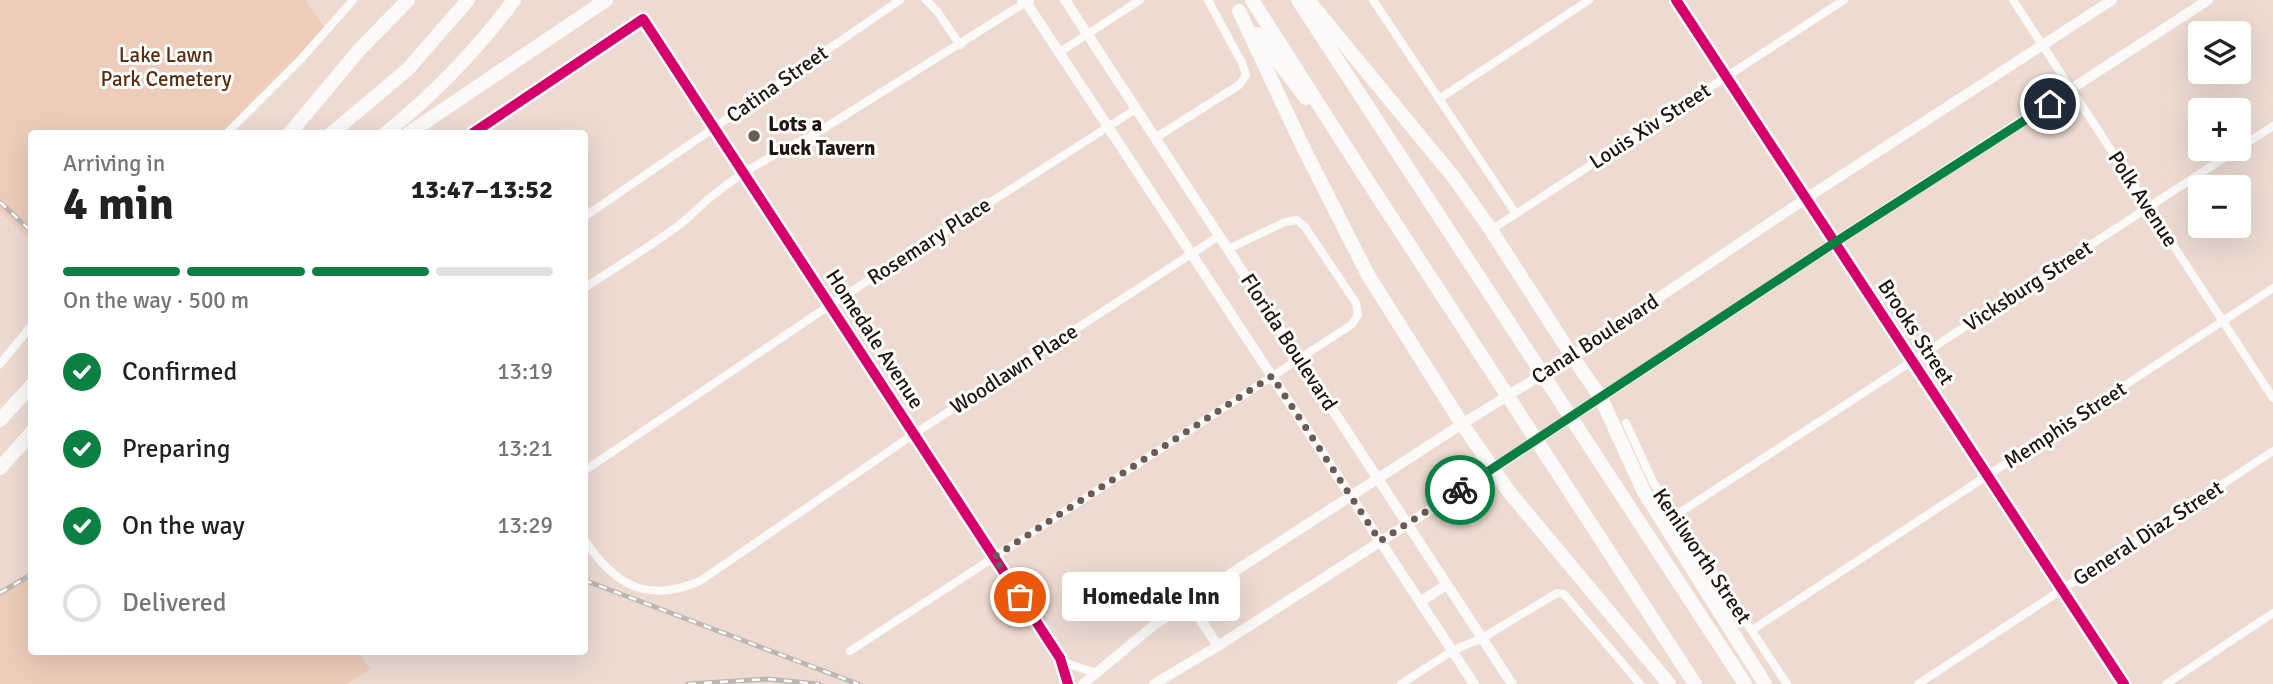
<!DOCTYPE html>
<html lang="en">
<head>
<meta charset="utf-8">
<style>
  body { margin:0; font-family:Signika,sans-serif; background:#f2f2f2; color:#222; height:100vh; display:flex; flex-direction:column; font-size:26px; white-space:nowrap }
  * { box-sizing:border-box; margin:0 }
  p { font-size:23px; color:#767676 }
  .icon { flex:none; width:38px; height:38px; fill:none; stroke:currentColor; stroke-width:2; stroke-linecap:round; stroke-linejoin:round }
  .map { position:relative; flex:1; overflow:hidden }
  .panel { position:absolute; left:28px; top:130px; width:560px; height:525px; display:flex; flex-direction:column; background:#fff; border-radius:7px; box-shadow:0 7px 28px #0002 }
  .panel>* { flex:none }
  .fabs { position:absolute; left:2188px; top:21px; display:grid; gap:14px }
  .fabs a { display:grid; place-items:center; width:63px; height:63px; border-radius:7px; background:#fff; box-shadow:0 7px 28px #0002; font-size:35px }
  .pin { position:absolute; display:grid; place-items:center; width:60px; height:60px; color:#fff; margin:-30px; border:4px solid #fff; border-radius:50%; box-shadow:0 2px 7px #0007 }
  .courier { position:absolute; display:grid; place-items:center; width:70px; height:70px; margin:-35px; border:5px solid #0b8043; border-radius:50%; background:#fff; color:#222; box-shadow:0 2px 9px #0007 }
  .bubble { position:absolute; height:49px; border-radius:7px; background:#fff; box-shadow:0 7px 28px #0002; font-size:23px; font-weight:800; line-height:49px; text-align:center }
  .overview em { font-style:normal; font-weight:800 }
  .overview div { display:flex; flex-direction:column-reverse }
  .overview { display:flex; align-items:center; justify-content:space-between; height:119px; padding:0 35px }
  h1 { font-size:46px; font-weight:800; line-height:52px }
  .bar { display:grid; grid-template-columns:repeat(4,1fr); gap:10px 7px; align-content:center; height:84px; padding:0 35px }
  .bar i { height:9px; border-radius:5px; background:#e0e0e0 }
  .bar .active { background:#0b8043 }
  .bar p { grid-column:span 4 }
  ol { padding:0 35px; list-style:none }
  li { display:flex; align-items:center; gap:21px; height:77px }
  li p { margin-inline-start:auto }
  li .icon { padding:7px; border-radius:50%; background:#0b8043; color:#fff; stroke-width:4 }
  li:last-child { color:#767676 }
  li i { width:38px; height:38px; border:4px solid #e0e0e0; border-radius:50% }
  .map>svg:first-child { display:block }
  .green { fill:#edccba }
  .lines { fill:none; stroke-linecap:round; stroke-linejoin:round }
  .street { stroke:#fcfaf8; stroke-width:8 }
  .secondary { stroke:#fcfaf8; stroke-width:10 }
  .highway { stroke:#fcfaf8; stroke-width:14 }
  .rail-casing { stroke:#bcb7b5; stroke-width:5 }
  .rail { stroke:#fff; stroke-width:2.5; stroke-dasharray:8; stroke-linecap:butt }
  .cycleway-casing { stroke:#fff; stroke-width:15 }
  .cycleway { stroke:#d6006c; stroke-width:10 }
  .done { stroke:#695b55; stroke-width:7; stroke-dasharray:0 12.6 }
  .route { stroke:#0b8043; stroke-width:9 }
  .poi-dot { fill:#695b55; stroke:#fff; stroke-width:2.5 }
  .labels { text-anchor:middle; dominant-baseline:central; stroke-width:6; stroke-linejoin:round; paint-order:stroke }
  .park-label { font-size:21px; fill:#5d2d10; stroke:#fff }
  .street-label { font-size:21px; fill:#221611; stroke:#fff }
  .poi-label { font-size:21px; font-weight:bold; fill:#221611; stroke:#fff; text-anchor:start }
</style>
</head>
<body>
<div class="map">
<svg width="2273" height="684" viewBox="0 0 2273 684">
  <rect width="100%" height="100%" fill="#eddbd2"/>
  <g class="green">
    <polygon points="0,0 305,0 327,31 227,133 32,133 31,241 0,211"/>
    <polygon points="31,574 32,651 358,651 370,669 348,684 0,684 0,593"/>
  </g>
  <g class="lines">
    <g class="street">
      <polyline points="926,0 937,11 960,45"/>
      <polyline points="1373,0 1516,214"/>
      <polyline points="1676,0 2124,684"/>
      <polyline points="2013,0 2273,398"/>
      <polyline points="1060,52 1140,0"/>
      <polyline points="1439,99 1589,0"/>
      <polyline points="227,133 301,59 353,0"/>
      <polyline points="473,133 643,19 1060,658 1068,684"/>
      <polyline points="1155,138 1239,85 1246,75 1242,63 1208,0"/>
      <polyline points="584,217 900,0"/>
      <polyline points="1491,230 1844,0"/>
      <path d="M584,288C615,268 646,249 675,228C689,219 699,206 712,196C742,172 775,153 810,137L1026,2"/>
      <polyline points="0,364 32,325"/>
      <polyline points="1626,423 1653,482 1787,684"/>
      <polyline points="584,471 830,305 1136,109"/>
      <polyline points="1676,515 2273,126"/>
      <path d="M584,539C614,585 647,604 700,581L914,434L1219,236"/>
      <polyline points="1752,630 2273,288"/>
      <polyline points="850,651 1351,325 1358,315 1356,303 1305,227 1297,220 1285,222 1228,249"/>
      <polyline points="1063,662 1096,673"/>
      <polyline points="1401,684 1452,651 1482,638 1557,593 1564,594 1640,684"/>
      <polyline points="1918,684 2273,451"/>
      <polyline points="2166,684 2273,613"/>
    </g>
    <g class="secondary">
      <polyline points="1029,0 1026,2 1474,684"/>
      <polyline points="1065,0 1512,684"/>
      <polyline points="1189,602 1218,646"/>
      <polyline points="1420,602 1446,585"/>
      <polyline points="1083,684 1154,625 1232,573 1462,424 1572,356 1805,199 2112,0"/>
      <polyline points="1154,684 1218,646 1493,469 1834,243 2208,0"/>
    </g>
    <g class="highway">
      <polyline points="1024,0 1026,2"/>
      <polyline points="1252,0 1358,166 1695,684"/>
      <polyline points="1298,0 1745,684"/>
      <polyline points="1308,0 1455,179 1489,227 1572,356 1601,398 1644,492 1765,684"/>
      <polyline points="1239,11 1303,147 1368,275 1462,424 1510,493 1669,684"/>
      <polyline points="1257,34 1306,98"/>
      <polyline points="290,133 360,49 408,0"/>
      <polyline points="332,133 408,69 468,0"/>
      <path d="M386,133C434,94 477,50 514,0"/>
      <polyline points="409,133 606,0"/>
      <polyline points="0,420 32,385"/>
      <polyline points="0,468 32,432"/>
    </g>
    <defs>
      <g id="rail">
        <polyline points="0,202 32,232"/>
        <polyline points="584,580 858,684"/>
        <polyline points="0,593 32,574"/>
        <polyline points="688,684 767,679 819,684"/>
      </g>
    </defs>
    <use href="#rail" class="rail-casing"/>
    <use href="#rail" class="rail"/>
    <defs>
      <g id="cycleway">
        <polyline points="1676,0 2124,684"/>
        <polyline points="473,133 643,19 1060,658 1068,684"/>
      </g>
    </defs>
    <use href="#cycleway" class="cycleway-casing"/>
    <use href="#cycleway" class="cycleway"/>
  </g>
  <g class="lines">
    <polyline class="done" points="1020,597 994,557 1272,376 1380,541 1460,490"/>
    <polyline class="route" points="1460,490 1834,243 2050,104"/>
  </g>
  <circle class="poi-dot" cx="754" cy="136" r="7"/>
  <g class="labels">
    <g class="park-label">
      <text x="166" y="55">Lake Lawn<tspan x="166" dy="24">Park Cemetery</tspan></text>
    </g>
    <g class="street-label">
      <text transform="translate(777 84) rotate(-35)">Catina Street</text>
      <text transform="translate(1650 126) rotate(-33)">Louis Xiv Street</text>
      <text transform="translate(2143 199) rotate(57)">Polk Avenue</text>
      <text transform="translate(929 241) rotate(-33)">Rosemary Place</text>
      <text transform="translate(2028 286) rotate(-33)">Vicksburg Street</text>
      <text transform="translate(1916 332) rotate(57)">Brooks Street</text>
      <text transform="translate(875 339) rotate(57)">Homedale Avenue</text>
      <text transform="translate(1595 339) rotate(-33)">Canal Boulevard</text>
      <text transform="translate(1289 342) rotate(57)">Florida Boulevard</text>
      <text transform="translate(1014 369) rotate(-33)">Woodlawn Place</text>
      <text transform="translate(2065 425) rotate(-33)">Memphis Street</text>
      <text transform="translate(2148 533) rotate(-33)">General Diaz Street</text>
      <text transform="translate(1702 556) rotate(56)">Kenilworth Street</text>
    </g>
    <g class="poi-label">
      <text x="768" y="124">Lots a<tspan x="768" dy="24">Luck Tavern</tspan></text>
    </g>
  </g>
</svg>
<div class="fabs">
<a><svg class="icon" aria-label="layers" viewBox="0 0 24 24"><path d="M12 4l9 5-9 5-9-5zM3 14l9 5 9-5"/></svg></a>
<a>+</a>
<a>−</a>
</div>
<div class="pin" style="left:1020px;top:597px;background:#ea580c"><svg class="icon" aria-label="bag" viewBox="0 0 24 24"><path d="M5 8h14l-1 12H6zM9 8a3 3 0 0 1 6 0"/></svg></div>
<div class="pin" style="left:2050px;top:104px;background:#1f2937"><svg class="icon" aria-label="home" viewBox="0 0 24 24"><path d="M3 11l9-7 9 7M6 9v11h12V9"/></svg></div>
<div class="courier" style="left:1460px;top:490px"><svg class="icon" aria-label="bike" viewBox="0 0 24 24"><circle cx="6" cy="16" r="4"/><circle cx="18" cy="16" r="4"/><path d="M6 16l4-8h5l3 8M10 8l3 8H6M13 5h3"/></svg></div>
<div class="bubble" style="left:1062px;top:572px;width:178px">Homedale Inn</div>
<section class="panel">
<div class="overview"><div><h1>4 min</h1><p>Arriving in</p></div><em>13:47–13:52</em></div>
<div class="bar"><i class="active"></i><i class="active"></i><i class="active"></i><i></i><p>On the way · 500 m</p></div>
<ol>
<li><svg class="icon" aria-label="check" viewBox="0 0 24 24"><path d="M5 12l5 5 9-10"/></svg>Confirmed<p>13:19</p></li>
<li><svg class="icon" aria-label="check" viewBox="0 0 24 24"><path d="M5 12l5 5 9-10"/></svg>Preparing<p>13:21</p></li>
<li><svg class="icon" aria-label="check" viewBox="0 0 24 24"><path d="M5 12l5 5 9-10"/></svg>On the way<p>13:29</p></li>
<li><i></i>Delivered</li>
</ol>
</section>
</div>
</body>
</html>
